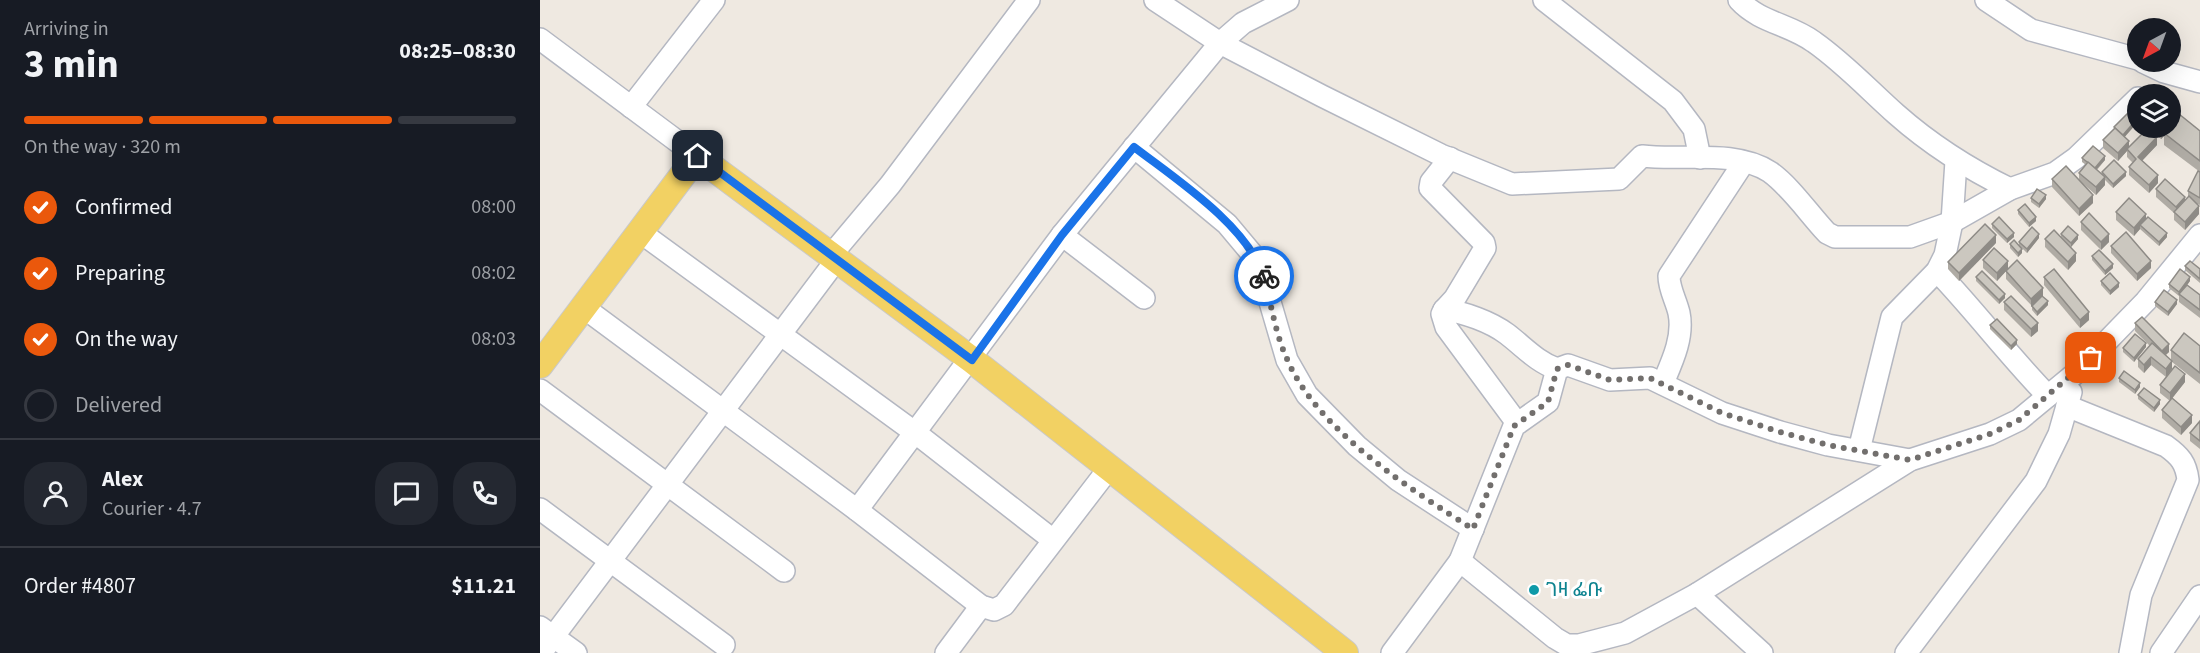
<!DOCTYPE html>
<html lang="en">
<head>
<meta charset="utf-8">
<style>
  body { margin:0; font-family:"Source Sans 3","Noto Sans Ethiopic",sans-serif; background:#242831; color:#f1f3f6; height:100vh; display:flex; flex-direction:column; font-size:22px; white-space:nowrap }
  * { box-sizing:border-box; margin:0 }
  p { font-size:20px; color:#9ea1a6 }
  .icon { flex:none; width:33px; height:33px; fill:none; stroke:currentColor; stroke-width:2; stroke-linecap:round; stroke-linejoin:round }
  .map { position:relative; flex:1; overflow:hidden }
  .drawer { display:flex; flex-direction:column; background:#171b24; width:540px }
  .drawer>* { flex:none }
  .needle { width:39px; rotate:221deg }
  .tools { position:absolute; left:1587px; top:18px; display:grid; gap:12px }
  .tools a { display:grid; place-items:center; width:54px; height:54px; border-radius:50%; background:#171b24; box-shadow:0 6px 24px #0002; font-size:30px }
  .pin { position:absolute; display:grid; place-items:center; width:51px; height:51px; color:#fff; margin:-26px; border-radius:12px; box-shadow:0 3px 9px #0006 }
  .courier { position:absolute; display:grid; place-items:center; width:60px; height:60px; margin:-30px; border:4px solid #1a73e8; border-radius:50%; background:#fff; color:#222; box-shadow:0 2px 8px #0007 }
  .head em { font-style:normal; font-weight:700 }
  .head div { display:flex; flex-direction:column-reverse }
  .head { display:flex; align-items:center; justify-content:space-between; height:102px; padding:0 24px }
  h1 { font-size:39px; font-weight:700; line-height:45px }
  .bar { display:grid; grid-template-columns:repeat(4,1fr); gap:9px 6px; align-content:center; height:72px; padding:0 24px }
  .bar i { height:8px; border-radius:4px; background:#363941 }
  .bar .selected { background:#ea580c }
  .bar p { grid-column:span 4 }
  .line { display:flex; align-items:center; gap:15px; padding:0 24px; border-top:2px solid #363941 }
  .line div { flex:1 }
  .round { display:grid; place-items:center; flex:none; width:63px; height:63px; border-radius:24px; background:#242831 }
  ol { padding:0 24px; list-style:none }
  li { display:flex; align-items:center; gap:18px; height:66px }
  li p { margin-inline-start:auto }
  li .icon { padding:6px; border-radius:50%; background:#ea580c; color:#fff; stroke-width:4 }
  li:last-child { color:#9ea1a6 }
  li i { width:33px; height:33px; border:3px solid #363941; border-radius:50% }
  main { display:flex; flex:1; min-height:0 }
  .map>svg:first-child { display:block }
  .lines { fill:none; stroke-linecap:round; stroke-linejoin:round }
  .minor-casing { stroke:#b4b7c1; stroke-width:24 }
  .major-casing { stroke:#c9c9c9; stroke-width:28 }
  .minor { stroke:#fff; stroke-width:21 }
  .major { stroke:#f2d163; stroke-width:26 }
  .wall { fill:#afaba4 }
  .shaded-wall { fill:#8e8b86 }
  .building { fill:#cbc7bf; stroke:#8e8b86; stroke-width:1.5 }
  .done { stroke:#726f6d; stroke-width:6; stroke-dasharray:0 10.8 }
  .route { stroke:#1a73e8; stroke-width:8 }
  .culture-dot { fill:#0f9aa8; stroke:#fff; stroke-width:2 }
  .labels { text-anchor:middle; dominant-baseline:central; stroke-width:6; stroke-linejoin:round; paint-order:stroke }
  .culture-label { font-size:20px; fill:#0d838f; stroke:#fff; text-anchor:start }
</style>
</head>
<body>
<main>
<section class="drawer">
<div class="head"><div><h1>3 min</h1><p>Arriving in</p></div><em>08:25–08:30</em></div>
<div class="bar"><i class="selected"></i><i class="selected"></i><i class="selected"></i><i></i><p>On the way · 320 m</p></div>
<ol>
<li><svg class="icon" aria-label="check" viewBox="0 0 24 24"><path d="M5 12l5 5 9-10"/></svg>Confirmed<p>08:00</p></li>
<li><svg class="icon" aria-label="check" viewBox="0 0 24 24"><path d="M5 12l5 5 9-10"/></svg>Preparing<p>08:02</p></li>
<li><svg class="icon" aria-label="check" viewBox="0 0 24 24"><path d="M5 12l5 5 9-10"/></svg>On the way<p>08:03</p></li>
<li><i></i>Delivered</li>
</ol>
<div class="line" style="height:108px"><a class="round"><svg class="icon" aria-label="person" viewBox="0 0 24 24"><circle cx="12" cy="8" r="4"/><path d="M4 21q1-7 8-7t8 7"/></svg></a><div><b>Alex</b><p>Courier · 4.7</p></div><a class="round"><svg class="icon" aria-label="chat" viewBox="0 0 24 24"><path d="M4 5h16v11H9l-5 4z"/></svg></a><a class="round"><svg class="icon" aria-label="phone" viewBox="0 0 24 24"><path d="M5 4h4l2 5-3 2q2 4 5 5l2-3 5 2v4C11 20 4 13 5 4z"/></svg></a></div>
<div class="line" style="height:78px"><div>Order #4807</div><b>$11.21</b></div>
</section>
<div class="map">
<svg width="1660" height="653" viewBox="0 0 1660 653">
  <rect width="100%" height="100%" fill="#efe9e1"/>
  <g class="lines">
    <defs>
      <g id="minor">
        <path d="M615,0L680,43L782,96L901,155L972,184L1079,179L1102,156C1142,161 1194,149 1230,172C1251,187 1269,214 1287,233L1295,237H1370L1412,222L1470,189L1515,173L1536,158L1598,98"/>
        <polyline points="1004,0 1133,101 1154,129 1160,158"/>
        <path d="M1199,0C1220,23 1250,24 1274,42C1304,63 1329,90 1356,114C1391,145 1429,169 1470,189"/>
        <polyline points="1446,0 1491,30 1598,59"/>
        <polyline points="0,39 157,156"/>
        <polyline points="1603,62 1624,72 1660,82"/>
        <polyline points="91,107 174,0"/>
        <polyline points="594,147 687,224 718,261 747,360 767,395 817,446 858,480 933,529"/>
        <polyline points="100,232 377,434 513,540"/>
        <polyline points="522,235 604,298"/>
        <polyline points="292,254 350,185 489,0"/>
        <path d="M1397,271C1436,312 1469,356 1508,396"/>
        <polyline points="43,307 317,510 441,606 454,610 464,605 570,467"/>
        <polyline points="904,310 915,298 945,248 944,243 890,188 891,182 910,158"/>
        <path d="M1123,383C1132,362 1144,337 1139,313C1136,300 1129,289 1129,276L1204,162"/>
        <polyline points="0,390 244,571"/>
        <path d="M1527,406L1626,446C1640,456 1646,463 1648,480L1601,595L1590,653"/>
        <path d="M977,423L906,327L902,314L904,310C924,312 951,322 967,334C984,347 997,362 1017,369"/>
        <polyline points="1319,450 1352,317 1397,271 1405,255 1412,222 1416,161"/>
        <polyline points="0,509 184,645"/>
        <polyline points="317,510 522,235 680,43 703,23 748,0"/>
        <polyline points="920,561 974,426 1008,402 1017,369 1028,365 1070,380 1110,378 1182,413 1240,432 1288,445 1370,460"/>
        <polyline points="1157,594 1222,653"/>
        <polyline points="0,627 36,653"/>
        <polyline points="1,653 297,259"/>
        <polyline points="406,653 441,606"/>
        <polyline points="852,653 920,561 1015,638 1027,645 1039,645 1085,633 1157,594 1370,460 1450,434 1479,420 1537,372 1606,301 1660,235"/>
        <polyline points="1366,653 1496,481 1519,434 1531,392"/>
        <polyline points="1621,653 1660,596"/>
      </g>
      <polyline id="major" points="0,365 157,156 432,360 805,653"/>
    </defs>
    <use href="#minor" class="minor-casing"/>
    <use href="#major" class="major-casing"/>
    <use href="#minor" class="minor"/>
    <use href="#major" class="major"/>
  </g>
  <g class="wall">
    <polygon points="1633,121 1660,131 1660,172 1624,145 1624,136 1621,139 1609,128 1630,128"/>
    <polygon points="1596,124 1584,137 1589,147 1617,145 1602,161 1618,183 1609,193 1589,175 1589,167 1593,163 1587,157 1587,151 1578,161 1563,148 1563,140"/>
    <polygon points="1542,158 1565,160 1557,170 1562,174 1562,172 1586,176 1573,188 1565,180 1565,185 1556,195 1541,182 1553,203 1539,216 1512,187 1512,179 1539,180 1539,173 1546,165 1542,162"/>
    <polygon points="1660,172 1660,205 1658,204 1659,214 1645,230 1634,220 1634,213 1616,197 1616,189 1645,200 1648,197 1648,191"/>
    <polygon points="1491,198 1506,199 1499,208 1491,202"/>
    <polygon points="1478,210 1496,221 1489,227 1478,214"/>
    <polygon points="1576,212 1606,218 1627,237 1619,246 1600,229 1594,236 1576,220"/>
    <polygon points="1541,222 1569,242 1561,250 1541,230"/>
    <polygon points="1452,224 1474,237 1467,243 1452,228"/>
    <polygon points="1521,234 1538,239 1531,247 1536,261 1528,270 1505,247 1505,239 1521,237"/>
    <polygon points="1499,238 1487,253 1482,248 1482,253 1478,257 1470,248 1470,244 1479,246 1479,242"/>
    <polygon points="1456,243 1419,281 1408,269 1408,262"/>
    <polygon points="1571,246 1611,268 1597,281 1571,253"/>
    <polygon points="1552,256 1573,268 1565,275 1552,260"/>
    <polygon points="1443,260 1468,269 1502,296 1508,305 1497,316 1492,310 1492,306 1466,279 1466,271 1457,281 1443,268"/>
    <polygon points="1645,266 1660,269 1660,283 1645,270"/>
    <polygon points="1436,277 1465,298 1459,304 1436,281"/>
    <polygon points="1504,277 1549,320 1540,328 1504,285"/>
    <polygon points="1561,281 1579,287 1570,295 1561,285"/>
    <polygon points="1650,281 1647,285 1660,295 1660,318 1639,302 1639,296 1629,288 1629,284"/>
    <polygon points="1464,302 1498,331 1491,337 1464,310"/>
    <polygon points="1615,302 1637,304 1628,316 1615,306"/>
    <polygon points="1595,323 1629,352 1626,355 1631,360 1631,350 1660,346 1660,384 1632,362 1632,369 1626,377 1611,365 1604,373 1598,367 1598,359 1610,346 1595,331"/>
    <polygon points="1450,325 1477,344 1471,350 1450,329"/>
    <polygon points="1606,347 1594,362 1583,352 1583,348"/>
    <polygon points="1579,378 1600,387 1595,394 1579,382"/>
    <polygon points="1645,382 1630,401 1620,393 1620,385"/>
    <polygon points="1598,395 1620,404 1614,412 1598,399"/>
    <polygon points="1622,410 1652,423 1641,435 1622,418"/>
    <polygon points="1660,421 1660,449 1650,441 1650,433"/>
  </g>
  <g class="shaded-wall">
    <polygon points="1633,118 1633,126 1624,133 1624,136 1621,139 1621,131 1625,128 1630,128 1630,121"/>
    <polygon points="1596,120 1596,124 1583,139 1583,135"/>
    <polygon points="1617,137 1617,145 1598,165 1598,157"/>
    <polygon points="1589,141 1589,149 1587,149 1587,151 1578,161 1578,153"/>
    <polygon points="1565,156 1565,160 1554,172 1554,169"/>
    <polygon points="1586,172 1586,176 1573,188 1573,184"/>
    <polygon points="1618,175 1618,183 1609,193 1609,185"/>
    <polygon points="1565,177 1565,185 1556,195 1556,187"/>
    <polygon points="1506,195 1506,199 1499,208 1499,204"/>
    <polygon points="1553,195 1553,203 1539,216 1539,209"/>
    <polygon points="1645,197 1645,205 1636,215 1636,207"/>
    <polygon points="1659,206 1659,214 1645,230 1645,222"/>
    <polygon points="1606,214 1606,222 1600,225 1600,229 1594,236 1594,228"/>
    <polygon points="1496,217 1496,221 1489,227 1489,223"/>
    <polygon points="1474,233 1474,237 1467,243 1467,239"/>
    <polygon points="1627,233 1627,237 1619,246 1619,242"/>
    <polygon points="1499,234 1499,238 1487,253 1487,249"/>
    <polygon points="1569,234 1569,242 1561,250 1561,242"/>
    <polygon points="1456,235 1456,243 1419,281 1419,273"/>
    <polygon points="1538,235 1538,239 1531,247 1531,243"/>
    <polygon points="1482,249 1482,253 1478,257 1478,253"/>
    <polygon points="1536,253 1536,261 1528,270 1528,262"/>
    <polygon points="1468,261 1468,269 1457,281 1457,273"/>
    <polygon points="1611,261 1611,268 1597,281 1597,274"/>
    <polygon points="1573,264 1573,268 1565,275 1565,271"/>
    <polygon points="1650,277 1650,281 1639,296 1639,292"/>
    <polygon points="1579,283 1579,287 1570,295 1570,291"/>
    <polygon points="1503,288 1503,296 1491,307 1491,299"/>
    <polygon points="1465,294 1465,298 1459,304 1459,300"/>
    <polygon points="1637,300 1637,304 1628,316 1628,312"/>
    <polygon points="1508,301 1508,305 1497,316 1497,312"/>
    <polygon points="1549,312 1549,320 1540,328 1540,320"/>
    <polygon points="1498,323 1498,331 1491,337 1491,329"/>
    <polygon points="1477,340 1477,344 1471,350 1471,346"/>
    <polygon points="1606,343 1606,347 1594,362 1594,358"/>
    <polygon points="1629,344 1629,352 1622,358 1622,351"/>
    <polygon points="1611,357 1611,365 1604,373 1604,365"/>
    <polygon points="1632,361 1632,369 1626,377 1626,369"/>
    <polygon points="1645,374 1645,382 1630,401 1630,393"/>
    <polygon points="1600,383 1600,387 1595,394 1595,390"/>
    <polygon points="1620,400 1620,404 1614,412 1614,408"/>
    <polygon points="1652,415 1652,423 1641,435 1641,427"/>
  </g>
  <g class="building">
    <polygon points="1588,113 1596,120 1583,135 1574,127"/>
    <polygon points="1639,114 1660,131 1660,161 1624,133 1629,128 1630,128 1630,125"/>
    <polygon points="1575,128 1589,141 1578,153 1563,140"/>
    <polygon points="1608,128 1617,137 1598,157 1618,175 1609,185 1589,167 1596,159 1587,149"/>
    <polygon points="1617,128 1625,128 1621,131"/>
    <polygon points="1553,146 1565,156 1555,168 1542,158"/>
    <polygon points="1574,160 1586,172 1573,184 1562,172"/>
    <polygon points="1548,162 1565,177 1556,187 1539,173"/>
    <polygon points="1526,166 1553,195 1539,209 1512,179"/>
    <polygon points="1658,171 1660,172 1660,198 1648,191"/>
    <polygon points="1625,179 1645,197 1636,207 1616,189"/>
    <polygon points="1497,189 1506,195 1499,204 1491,198"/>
    <polygon points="1649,196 1659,206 1645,222 1634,212"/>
    <polygon points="1589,198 1606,214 1594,228 1576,212"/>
    <polygon points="1485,204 1496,217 1489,223 1478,210"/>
    <polygon points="1549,213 1569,234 1561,242 1541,222"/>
    <polygon points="1459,217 1474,233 1467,239 1452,224"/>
    <polygon points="1608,217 1627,233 1619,242 1600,225"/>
    <polygon points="1445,224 1456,235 1419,273 1408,262"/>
    <polygon points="1528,226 1538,235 1531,243 1521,234"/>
    <polygon points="1492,227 1499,234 1487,249 1479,242"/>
    <polygon points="1514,230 1536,253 1528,262 1505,239"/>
    <polygon points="1586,232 1611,261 1597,274 1571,246"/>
    <polygon points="1474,240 1482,249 1478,253 1470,244"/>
    <polygon points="1454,248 1468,261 1457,273 1443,260"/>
    <polygon points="1559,250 1573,264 1565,271 1552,256"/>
    <polygon points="1477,260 1503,288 1491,299 1466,271"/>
    <polygon points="1650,261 1660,269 1660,279 1645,266"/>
    <polygon points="1514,269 1549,312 1540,320 1504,277"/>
    <polygon points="1640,269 1650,277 1639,292 1629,284"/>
    <polygon points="1442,271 1465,294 1459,300 1436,277"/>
    <polygon points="1570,273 1579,283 1570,291 1561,281"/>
    <polygon points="1647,285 1660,295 1660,310 1639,294"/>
    <polygon points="1624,290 1637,300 1628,312 1615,302"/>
    <polygon points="1471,296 1498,323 1491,329 1464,302"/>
    <polygon points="1502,296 1508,301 1497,312 1492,306"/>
    <polygon points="1602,317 1629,344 1622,351 1595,323"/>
    <polygon points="1457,319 1477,340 1471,346 1450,325"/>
    <polygon points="1644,333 1660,346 1660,373 1631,350"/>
    <polygon points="1595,334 1606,343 1594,358 1583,348"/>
    <polygon points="1612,343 1632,361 1626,369 1611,357 1604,365 1598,359"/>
    <polygon points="1635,366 1645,374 1630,393 1620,385"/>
    <polygon points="1584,371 1600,383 1595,390 1579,378"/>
    <polygon points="1604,388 1620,400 1614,408 1598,395"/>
    <polygon points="1632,398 1652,415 1641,427 1622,410"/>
    <polygon points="1660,421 1660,441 1650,433"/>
  </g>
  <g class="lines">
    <path class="done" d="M724,276C731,303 735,333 747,359C777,430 870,489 933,529L974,426L1008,402L1017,369L1028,365L1070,380L1110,378L1182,413L1240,432L1288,445L1370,460L1450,434L1479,420L1551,358"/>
    <path class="route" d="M158,156L432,360L522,235L594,147C637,180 705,224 724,276"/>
  </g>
  <circle class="culture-dot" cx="994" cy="590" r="6"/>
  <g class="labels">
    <g class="culture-label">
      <text x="1006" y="590">ገዛ ፌቡ</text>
    </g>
  </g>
</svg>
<div class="tools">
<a><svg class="needle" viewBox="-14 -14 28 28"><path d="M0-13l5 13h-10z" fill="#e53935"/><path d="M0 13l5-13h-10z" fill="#9ea1a6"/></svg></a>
<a><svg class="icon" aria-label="layers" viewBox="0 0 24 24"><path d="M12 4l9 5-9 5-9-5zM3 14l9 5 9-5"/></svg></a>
</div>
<div class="pin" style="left:1551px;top:358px;background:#ea580c"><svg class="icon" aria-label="bag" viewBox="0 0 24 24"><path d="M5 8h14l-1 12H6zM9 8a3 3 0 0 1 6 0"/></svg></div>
<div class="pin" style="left:158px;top:156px;background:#1f2937"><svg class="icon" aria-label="home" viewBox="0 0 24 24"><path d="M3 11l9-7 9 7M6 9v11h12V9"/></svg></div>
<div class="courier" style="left:724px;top:276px"><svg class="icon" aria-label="bike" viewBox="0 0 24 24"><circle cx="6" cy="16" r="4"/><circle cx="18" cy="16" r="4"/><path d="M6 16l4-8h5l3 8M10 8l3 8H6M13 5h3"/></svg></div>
</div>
</main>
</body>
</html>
